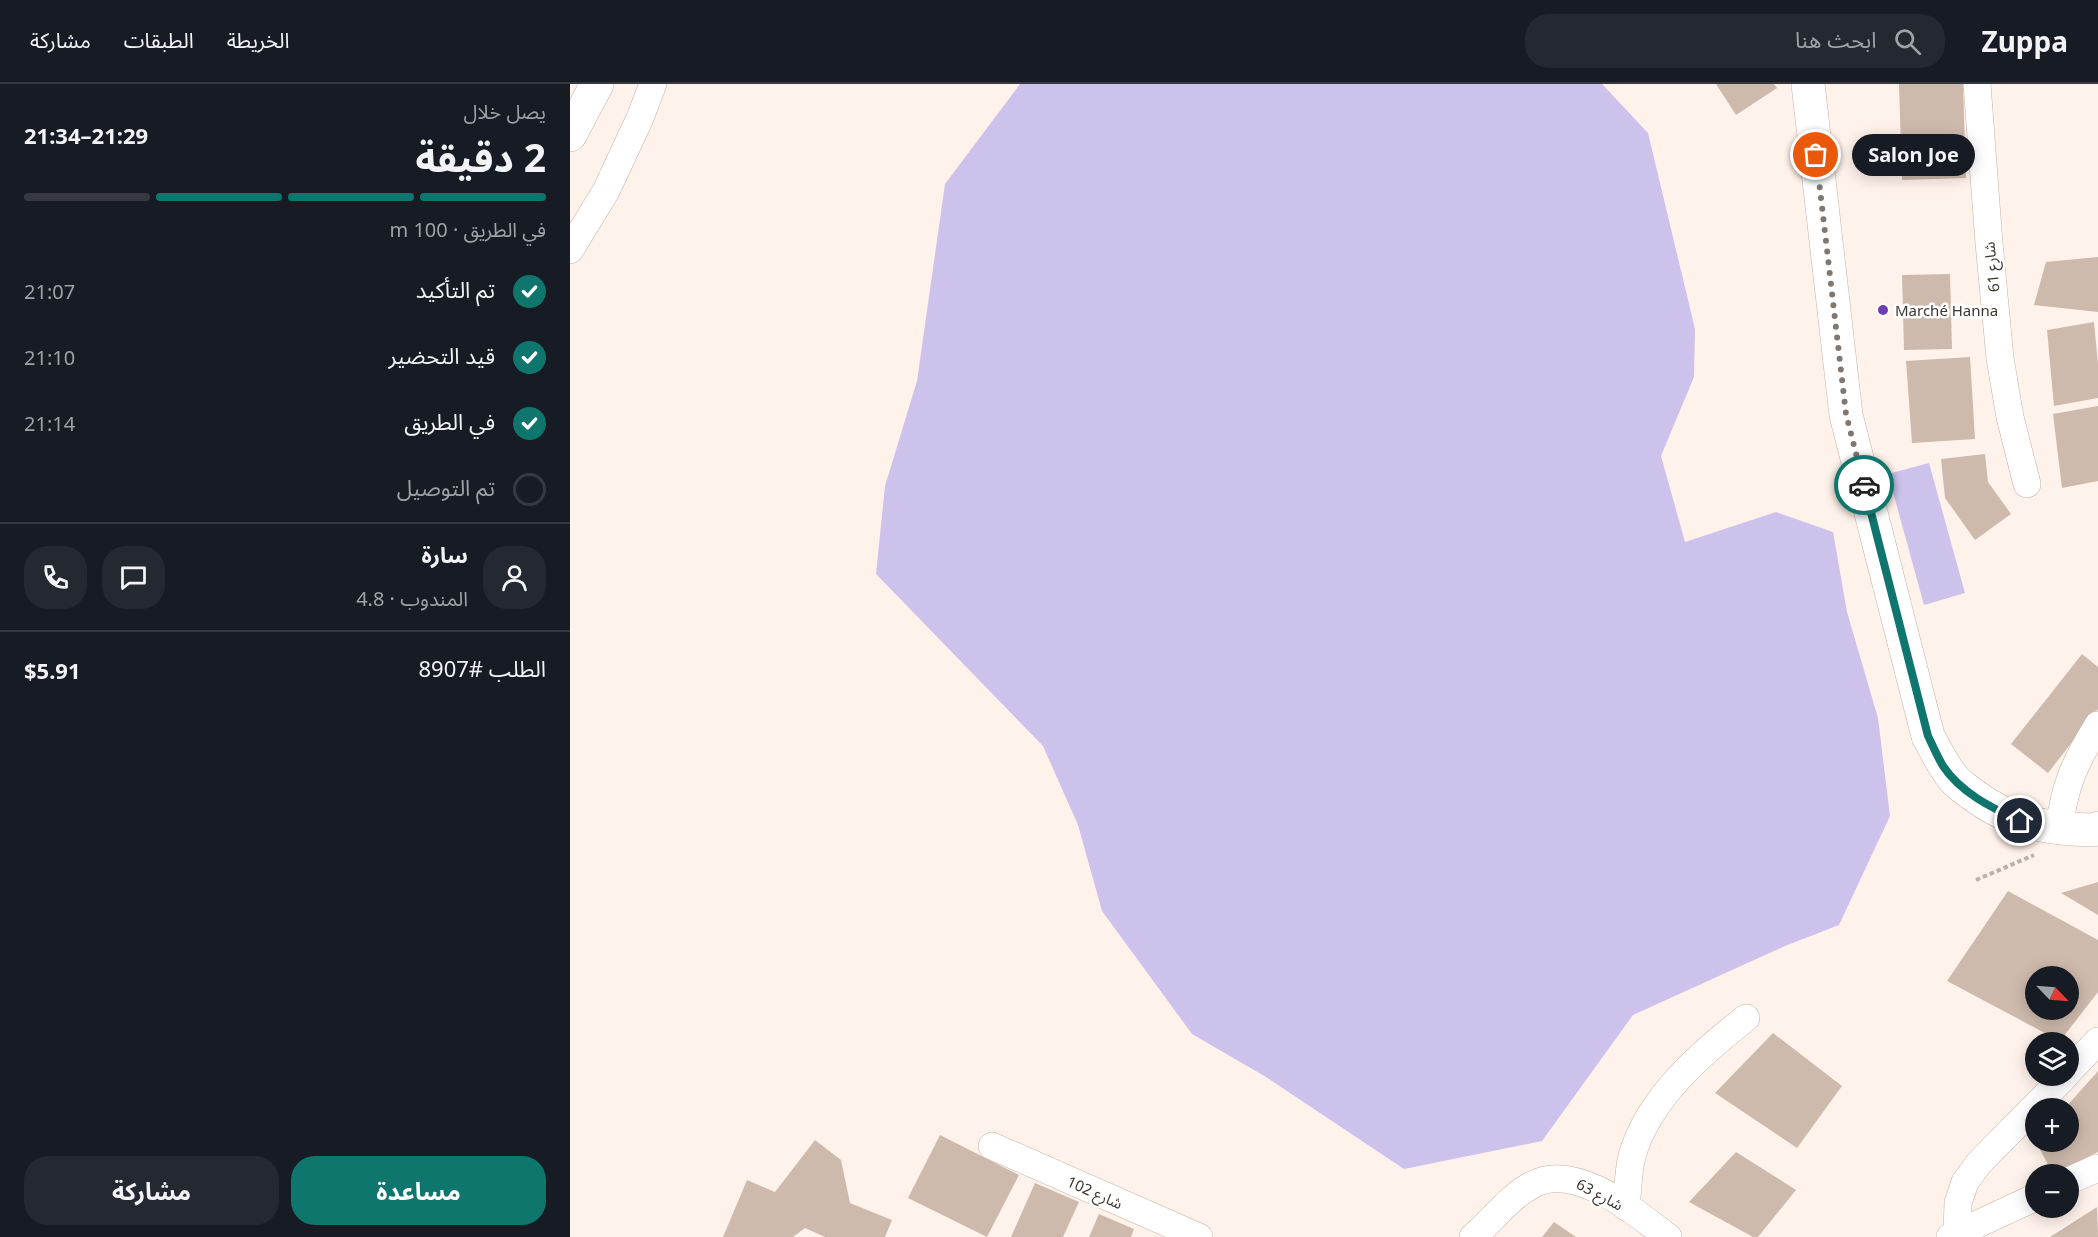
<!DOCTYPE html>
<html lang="ar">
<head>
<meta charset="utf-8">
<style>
  body { margin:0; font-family:"Noto Sans","Noto Sans Arabic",sans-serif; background:#242831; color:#f1f3f6; direction:rtl; height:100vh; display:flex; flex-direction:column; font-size:22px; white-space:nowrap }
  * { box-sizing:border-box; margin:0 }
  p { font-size:20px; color:#9ea1a6 }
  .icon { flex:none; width:33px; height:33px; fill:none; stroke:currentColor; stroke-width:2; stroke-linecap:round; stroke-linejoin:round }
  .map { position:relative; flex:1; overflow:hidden; direction:ltr }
  .panel { display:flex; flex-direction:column; background:#171b24; width:570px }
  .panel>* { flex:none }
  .needle { width:39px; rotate:115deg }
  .fabs { position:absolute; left:1455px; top:882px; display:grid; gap:12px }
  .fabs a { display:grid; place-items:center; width:54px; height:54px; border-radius:50%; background:#171b24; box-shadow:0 3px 15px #0003; font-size:30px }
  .pin { position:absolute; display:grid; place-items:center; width:51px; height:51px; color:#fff; margin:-26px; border:3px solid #fff; border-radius:50%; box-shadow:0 2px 6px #0007 }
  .courier { position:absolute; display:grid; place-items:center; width:60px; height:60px; margin:-30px; border:4px solid #0f766e; border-radius:50%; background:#fff; color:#222; box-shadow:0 2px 8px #0007 }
  .bubble { position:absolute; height:42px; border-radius:21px; background:#171b24; box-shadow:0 3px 15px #0003; font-size:20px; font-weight:700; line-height:42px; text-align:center; direction:rtl }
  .overview em { font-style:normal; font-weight:700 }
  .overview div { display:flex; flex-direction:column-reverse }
  .overview { display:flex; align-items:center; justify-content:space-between; height:102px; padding:0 24px }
  h1 { font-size:39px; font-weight:700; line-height:45px }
  .bar { display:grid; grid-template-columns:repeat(4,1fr); gap:9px 6px; align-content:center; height:72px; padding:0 24px }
  .bar i { height:8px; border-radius:4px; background:#363941 }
  .bar .selected { background:#0f766e }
  .bar p { grid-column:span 4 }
  .line { display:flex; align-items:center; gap:15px; padding:0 24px; border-top:2px solid #363941 }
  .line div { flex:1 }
  .round { display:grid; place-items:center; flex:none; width:63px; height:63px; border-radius:24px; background:#242831 }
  ol { padding:0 24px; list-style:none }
  li { display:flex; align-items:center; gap:18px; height:66px }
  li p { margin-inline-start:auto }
  li .icon { padding:6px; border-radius:50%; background:#0f766e; color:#fff; stroke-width:4 }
  li:last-child { color:#9ea1a6 }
  li i { width:33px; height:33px; border:3px solid #363941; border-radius:50% }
  .primary-button { display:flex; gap:12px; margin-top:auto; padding:12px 24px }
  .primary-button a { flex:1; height:69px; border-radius:24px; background:#0f766e; color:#fff; font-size:24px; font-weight:700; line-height:69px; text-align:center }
  .primary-button a+a { background:#242831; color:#f1f3f6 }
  header { display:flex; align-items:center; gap:36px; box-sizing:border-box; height:84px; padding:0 30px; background:#171b24; border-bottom:2px solid #363941 }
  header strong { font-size:28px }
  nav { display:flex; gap:33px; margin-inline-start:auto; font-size:21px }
  .search { width:420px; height:54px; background:#242831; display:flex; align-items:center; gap:15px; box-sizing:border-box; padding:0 21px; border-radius:24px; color:#9ea1a6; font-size:22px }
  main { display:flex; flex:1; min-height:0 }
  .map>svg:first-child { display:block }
  .green { fill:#cdc2ec }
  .building { fill:#cebaad; fill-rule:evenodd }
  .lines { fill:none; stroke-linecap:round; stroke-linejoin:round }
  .street-casing { stroke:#c5b1a4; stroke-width:28 }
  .secondary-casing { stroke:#c5b1a4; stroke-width:34 }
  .path { stroke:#bcb1aa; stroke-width:4; stroke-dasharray:4.5 3; stroke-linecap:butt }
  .street { stroke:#fff; stroke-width:27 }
  .secondary { stroke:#fff; stroke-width:33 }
  .done { stroke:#817771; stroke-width:6; stroke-dasharray:0 10.8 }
  .route { stroke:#0f766e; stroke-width:8 }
  .poi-dot { fill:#6b3cb4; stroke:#fff; stroke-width:2 }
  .labels { text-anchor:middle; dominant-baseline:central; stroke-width:5; stroke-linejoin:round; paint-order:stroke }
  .street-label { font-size:15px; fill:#3d3530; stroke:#fff }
  .poi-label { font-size:15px; fill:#3d3530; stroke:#fff; text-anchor:start }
</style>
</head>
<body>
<header>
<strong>Zuppa</strong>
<div class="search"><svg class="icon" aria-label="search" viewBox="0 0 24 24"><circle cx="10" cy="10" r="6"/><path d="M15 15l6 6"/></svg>ابحث هنا</div>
<nav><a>الخريطة</a><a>الطبقات</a><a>مشاركة</a></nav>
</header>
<main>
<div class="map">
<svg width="1528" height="1153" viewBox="0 0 1528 1153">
  <rect width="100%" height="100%" fill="#fff2ea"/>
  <g class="green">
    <polygon points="450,0 1032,0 1078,49 1125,245 1124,293 1091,372 1115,458 1206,428 1263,448 1277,528 1308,634 1320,732 1269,841 1215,862 1063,931 972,1057 834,1085 696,993 622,950 532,827 508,741 473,662 306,490 315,402 347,297 375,100"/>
    <polygon points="1359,379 1395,509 1354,521 1318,390"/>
  </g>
  <g class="building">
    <polygon points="1146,0 1204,0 1207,4 1166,31"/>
    <polygon points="1329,0 1393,0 1396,94 1332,96"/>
    <polygon points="1528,173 1528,228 1464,221 1476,178"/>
    <polygon points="1380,190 1382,265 1334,266 1332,191"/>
    <polygon points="1524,238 1528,281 1528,314 1484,322 1477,246"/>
    <polygon points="1400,273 1405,355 1342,359 1336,277"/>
    <polygon points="1528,322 1528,397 1492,404 1483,330"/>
    <polygon points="1415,370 1418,398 1441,430 1405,456 1375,414 1371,375"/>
    <polygon points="1512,570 1528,583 1528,625 1478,689 1441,660"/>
    <polygon points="1528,798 1528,831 1491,809"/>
    <path d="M1438,807L1528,856V908L1490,957L1377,897ZM1466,892H1498V926H1466Z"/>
    <polygon points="1203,949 1272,1002 1227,1064 1145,1009"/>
    <polygon points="1528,987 1528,1068 1483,1090 1466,1058 1498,1058 1498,1024 1495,1024"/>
    <polygon points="370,1051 449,1091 417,1153 338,1114"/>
    <polygon points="245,1056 271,1076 280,1119 322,1136 315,1153 255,1153 235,1144 223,1153 153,1153 177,1096 205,1108"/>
    <polygon points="1166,1068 1226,1106 1188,1153 1183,1153 1119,1118"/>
    <polygon points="465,1099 509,1118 493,1153 441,1153"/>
    <polygon points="1527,1123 1528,1153 1480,1153"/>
    <polygon points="529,1130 564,1145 561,1153 519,1153"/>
    <polygon points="984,1138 1006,1153 972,1153"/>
  </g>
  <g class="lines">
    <defs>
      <g id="street">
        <polyline points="1407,0 1419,159 1430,274 1440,333 1457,400"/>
        <polyline points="0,166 36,107 70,34 83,0"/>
        <path d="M1489,746C1494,702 1505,678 1528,641"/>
        <polyline points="1498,988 1528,957"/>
        <polyline points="422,1062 629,1153"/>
        <polyline points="1498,1097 1528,1084"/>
        <path d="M1056,1123C1058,1107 1058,1088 1062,1072C1078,1015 1130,970 1176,934"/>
        <polyline points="1387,1149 1388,1119 1395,1098 1409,1079 1495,992"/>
        <path d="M903,1153C923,1136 939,1113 962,1101C1005,1077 1065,1128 1098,1153"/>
        <polyline points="1380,1153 1466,1113"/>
      </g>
      <g id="secondary">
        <path d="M1238,0L1276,331L1358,652C1366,667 1373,682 1384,695C1389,701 1396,705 1402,710C1440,739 1477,745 1523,746L1528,744"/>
        <polyline points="0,51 27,0"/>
      </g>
    </defs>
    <use href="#street" class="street-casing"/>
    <use href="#secondary" class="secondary-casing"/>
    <polyline class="path" points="1406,796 1464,771"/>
    <use href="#street" class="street"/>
    <use href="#secondary" class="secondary"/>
  </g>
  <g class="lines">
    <polyline class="done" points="1246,71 1276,330 1294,401"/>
    <path class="route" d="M1294,401L1358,652C1363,662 1367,672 1373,682C1391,709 1422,724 1450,737"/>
  </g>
  <circle class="poi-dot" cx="1313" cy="226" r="6"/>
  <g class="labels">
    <g class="street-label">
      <text transform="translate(1421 183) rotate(-96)">شارع 61</text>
      <text transform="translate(525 1108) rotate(24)">شارع 102</text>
      <text transform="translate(1030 1110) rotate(28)">شارع 63</text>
    </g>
    <g class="poi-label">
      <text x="1325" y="226">Marché Hanna</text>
    </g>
  </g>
</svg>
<div class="fabs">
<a><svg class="needle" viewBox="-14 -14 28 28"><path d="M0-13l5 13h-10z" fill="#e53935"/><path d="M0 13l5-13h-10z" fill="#9ea1a6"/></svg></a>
<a><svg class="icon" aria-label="layers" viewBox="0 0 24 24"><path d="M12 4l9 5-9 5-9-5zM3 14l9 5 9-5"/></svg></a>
<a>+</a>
<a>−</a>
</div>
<div class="pin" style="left:1246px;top:71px;background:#ea580c"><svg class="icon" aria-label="bag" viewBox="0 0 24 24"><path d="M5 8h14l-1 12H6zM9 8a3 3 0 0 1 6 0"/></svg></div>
<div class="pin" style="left:1450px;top:737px;background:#1f2937"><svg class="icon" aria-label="home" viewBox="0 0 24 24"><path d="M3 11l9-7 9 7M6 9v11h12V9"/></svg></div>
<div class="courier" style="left:1294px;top:401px"><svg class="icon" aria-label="car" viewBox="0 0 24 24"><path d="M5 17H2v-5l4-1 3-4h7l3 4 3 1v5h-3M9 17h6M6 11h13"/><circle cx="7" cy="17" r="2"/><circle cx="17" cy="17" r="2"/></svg></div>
<div class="bubble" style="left:1282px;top:50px;width:123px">Salon Joe</div>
</div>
<section class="panel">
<div class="overview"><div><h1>2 دقيقة</h1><p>يصل خلال</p></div><em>21:29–21:34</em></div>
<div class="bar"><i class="selected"></i><i class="selected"></i><i class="selected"></i><i></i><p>في الطريق · 100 m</p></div>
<ol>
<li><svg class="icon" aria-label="check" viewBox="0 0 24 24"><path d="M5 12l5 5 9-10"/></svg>تم التأكيد<p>21:07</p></li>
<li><svg class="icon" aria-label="check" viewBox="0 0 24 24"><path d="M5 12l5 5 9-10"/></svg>قيد التحضير<p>21:10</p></li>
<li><svg class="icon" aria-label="check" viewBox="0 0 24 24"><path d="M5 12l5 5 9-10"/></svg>في الطريق<p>21:14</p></li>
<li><i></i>تم التوصيل</li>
</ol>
<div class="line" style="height:108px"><a class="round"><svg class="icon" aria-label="person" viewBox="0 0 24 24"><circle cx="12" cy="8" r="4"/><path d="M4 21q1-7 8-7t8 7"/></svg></a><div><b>سارة</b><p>المندوب · 4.8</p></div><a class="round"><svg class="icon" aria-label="chat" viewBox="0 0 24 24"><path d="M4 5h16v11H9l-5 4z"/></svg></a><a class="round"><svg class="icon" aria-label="phone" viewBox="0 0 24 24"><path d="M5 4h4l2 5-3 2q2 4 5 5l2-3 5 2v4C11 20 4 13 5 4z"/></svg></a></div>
<div class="line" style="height:78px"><div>الطلب #8907</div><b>$5.91</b></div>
<div class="primary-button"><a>مساعدة</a><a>مشاركة</a></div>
</section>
</main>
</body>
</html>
